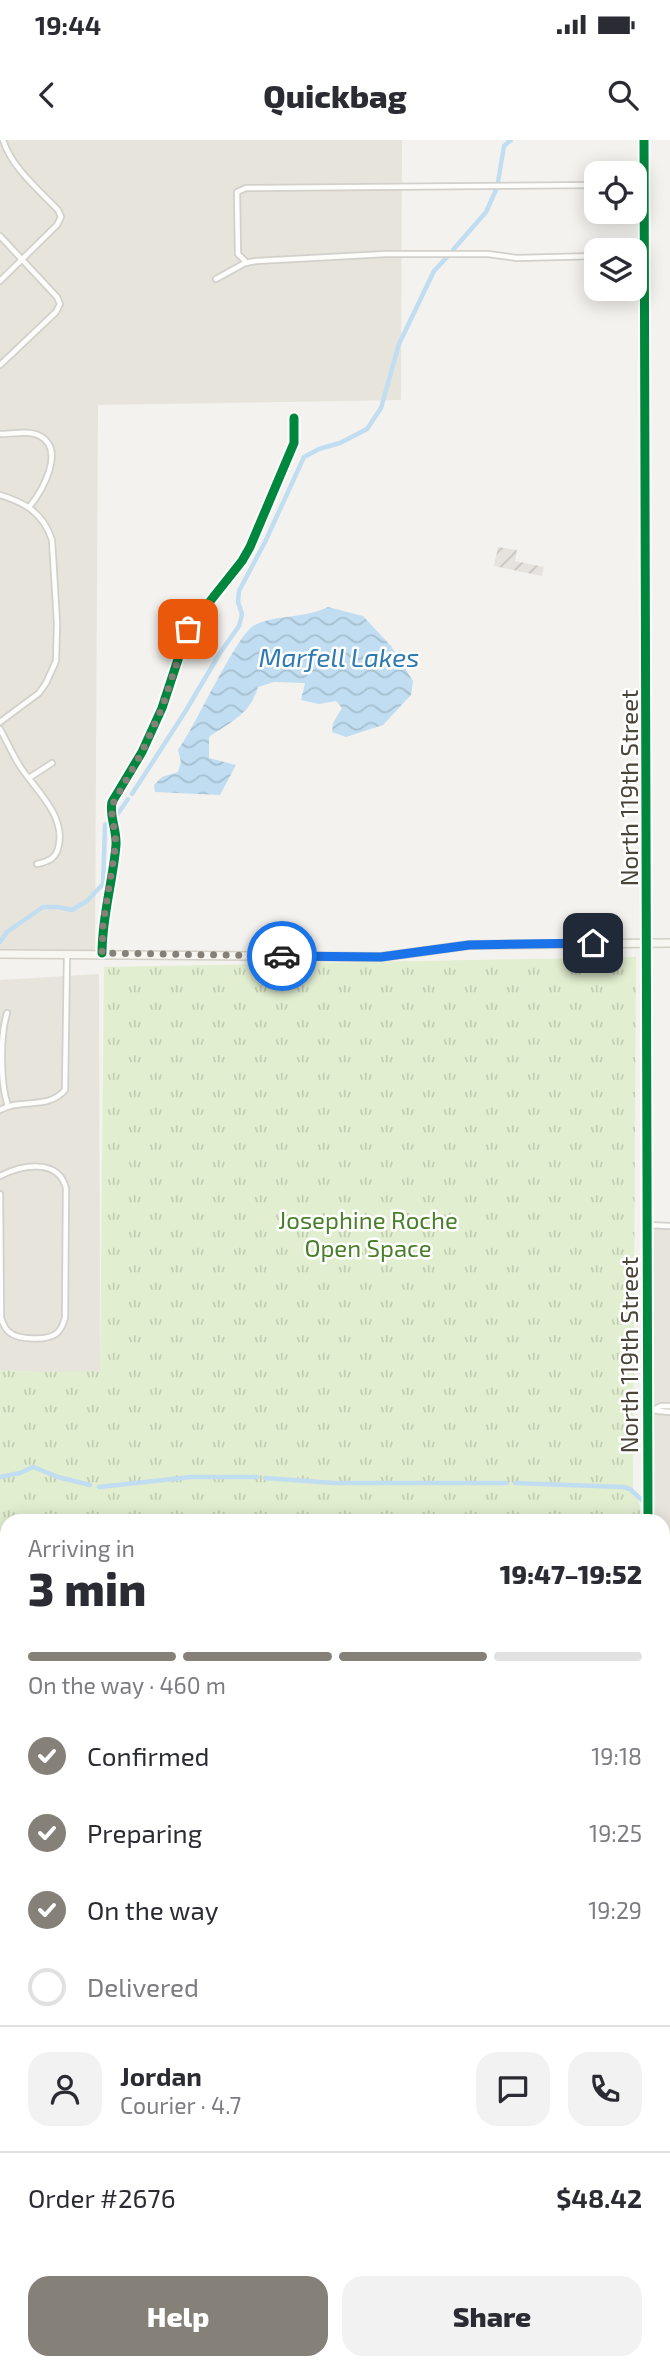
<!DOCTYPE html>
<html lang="en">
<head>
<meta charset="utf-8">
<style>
  body { margin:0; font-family:"Exo 2",sans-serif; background:#f2f2f3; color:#2b2b33; height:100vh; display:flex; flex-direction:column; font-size:26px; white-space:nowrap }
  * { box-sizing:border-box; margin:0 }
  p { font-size:23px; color:#7c7c81 }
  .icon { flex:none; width:38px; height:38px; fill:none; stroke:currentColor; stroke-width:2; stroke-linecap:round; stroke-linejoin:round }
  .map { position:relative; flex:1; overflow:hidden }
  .drawer { position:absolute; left:0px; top:1374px; width:670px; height:856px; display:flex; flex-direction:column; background:#fff; border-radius:21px 21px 0 0; box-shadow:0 4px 18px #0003 }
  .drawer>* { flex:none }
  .controls { position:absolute; left:584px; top:21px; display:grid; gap:14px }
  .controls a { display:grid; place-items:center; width:63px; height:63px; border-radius:14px; background:#fff; box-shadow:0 4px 18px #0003; font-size:35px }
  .pin { position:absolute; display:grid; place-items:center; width:60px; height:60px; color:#fff; margin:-30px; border-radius:14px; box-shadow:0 4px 10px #0006 }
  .courier { position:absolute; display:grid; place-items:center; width:70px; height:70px; margin:-35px; border:5px solid #1a73e8; border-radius:50%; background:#fff; color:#222; box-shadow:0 2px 9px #0007 }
  .summary em { font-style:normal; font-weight:800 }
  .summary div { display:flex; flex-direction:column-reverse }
  .summary { display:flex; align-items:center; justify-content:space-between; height:119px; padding:0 28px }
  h1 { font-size:46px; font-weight:800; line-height:52px }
  .bar { display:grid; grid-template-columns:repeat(4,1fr); gap:10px 7px; align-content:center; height:84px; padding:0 28px }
  .bar i { height:9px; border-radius:5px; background:#e1e1e2 }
  .bar .active { background:#868178 }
  .bar p { grid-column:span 4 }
  .line { display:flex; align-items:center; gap:18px; padding:0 28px; border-top:2px solid #e1e1e2 }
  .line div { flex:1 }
  .round { display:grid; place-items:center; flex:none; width:74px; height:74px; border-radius:21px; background:#f2f2f3 }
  ol { padding:0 28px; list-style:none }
  li { display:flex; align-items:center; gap:21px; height:77px }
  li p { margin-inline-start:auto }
  li .icon { padding:7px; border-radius:50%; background:#868178; color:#fff; stroke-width:4 }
  li:last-child { color:#7c7c81 }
  li i { width:38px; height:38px; border:4px solid #e1e1e2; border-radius:50% }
  .action { display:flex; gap:14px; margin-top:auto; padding:14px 28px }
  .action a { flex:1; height:80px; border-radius:21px; background:#868178; color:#fff; font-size:28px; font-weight:800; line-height:80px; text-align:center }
  .action a+a { background:#f2f2f3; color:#2b2b33 }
  .status { display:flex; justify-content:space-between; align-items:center; height:49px; padding:0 35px; background:#fff; direction:ltr }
  .status svg { height:19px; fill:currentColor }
  header { display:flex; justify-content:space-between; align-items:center; height:91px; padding:0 28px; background:#fff; font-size:32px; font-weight:800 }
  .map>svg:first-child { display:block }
  .residential { fill:#e7e4dc }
  .industrial { fill:url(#industrial-furrows) }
  .grass { fill:url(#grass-tufts) }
  .water { fill:url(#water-waves) }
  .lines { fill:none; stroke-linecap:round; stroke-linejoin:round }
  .stream { stroke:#c0ddf1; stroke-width:2 }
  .canal { stroke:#c0ddf1; stroke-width:4.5 }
  .street-casing { stroke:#d2d0cb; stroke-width:8 }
  .secondary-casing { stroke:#d3cfc5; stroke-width:10 }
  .primary-casing { stroke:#d6cebb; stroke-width:11 }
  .street { stroke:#fdfdfc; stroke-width:4.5 }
  .secondary { stroke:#f7f6f1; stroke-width:7 }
  .primary { stroke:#f2efe6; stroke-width:8 }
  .cycleway-casing { stroke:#fff; stroke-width:13 }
  .cycleway { stroke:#00873e; stroke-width:9 }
  .done { stroke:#868178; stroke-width:7; stroke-dasharray:0 12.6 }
  .route { stroke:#1a73e8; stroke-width:9 }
  .labels { text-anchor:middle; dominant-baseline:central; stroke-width:5; stroke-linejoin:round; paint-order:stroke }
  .street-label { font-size:24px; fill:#4b4439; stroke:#fff }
  .park-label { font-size:24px; fill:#4a7f2a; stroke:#fff }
  .water-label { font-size:26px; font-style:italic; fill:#2e7ab2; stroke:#fff }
</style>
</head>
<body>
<div class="status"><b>19:44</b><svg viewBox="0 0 49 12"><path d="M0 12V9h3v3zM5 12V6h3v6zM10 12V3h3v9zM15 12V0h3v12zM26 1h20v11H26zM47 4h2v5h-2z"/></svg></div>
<header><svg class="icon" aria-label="back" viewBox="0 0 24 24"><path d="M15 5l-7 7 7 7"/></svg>Quickbag<svg class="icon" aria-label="search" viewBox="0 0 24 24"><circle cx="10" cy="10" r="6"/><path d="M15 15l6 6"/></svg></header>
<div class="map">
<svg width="670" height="2228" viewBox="0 0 670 2228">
  <defs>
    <pattern id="industrial-furrows" width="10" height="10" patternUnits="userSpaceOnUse" patternTransform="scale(1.75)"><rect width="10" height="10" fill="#e6e2de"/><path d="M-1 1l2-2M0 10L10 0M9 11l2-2" fill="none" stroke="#c7c3bf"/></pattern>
    <pattern id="grass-tufts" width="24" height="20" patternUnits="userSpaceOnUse" patternTransform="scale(1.75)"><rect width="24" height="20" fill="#e1eecf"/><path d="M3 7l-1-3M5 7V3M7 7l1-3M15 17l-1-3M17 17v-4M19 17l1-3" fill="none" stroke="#c3cdb2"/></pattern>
    <pattern id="water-waves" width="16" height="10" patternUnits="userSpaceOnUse" patternTransform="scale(1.75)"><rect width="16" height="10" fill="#c0ddf1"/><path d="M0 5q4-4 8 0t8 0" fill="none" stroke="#a6bfcf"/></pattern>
  </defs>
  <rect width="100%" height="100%" fill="#f4f2ee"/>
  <g class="residential">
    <polygon points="0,0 402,0 401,260 98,265 95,810 0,811"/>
    <polygon points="99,834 100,1232 36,1232 0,1230 0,840"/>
    <polygon points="653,1088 670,1088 670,1501 663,1501 663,1381 653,1381"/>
    <rect x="663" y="1638" width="7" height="145"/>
  </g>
  <polygon class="industrial" points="498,407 517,410 515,421 544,427 542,436 494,426"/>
  <polygon class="grass" points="636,817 633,1348 640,1366 640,1381 7,1381 7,1732 0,1732 0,1230 36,1232 100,1231 104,827"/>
  <path class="water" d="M328,467L363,476L391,506L413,541L411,555L383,585L346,597L332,592L333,583L342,568L336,561L319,564L301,560L305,543L274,542L258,547C250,575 231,581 209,597V618L236,625L220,655L155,652L154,645L162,637L178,632L181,622L178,610C196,586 236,494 255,485C278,474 303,479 328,467Z"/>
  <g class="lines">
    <g class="stream">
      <polyline points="663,1560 670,1557"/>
      <polyline points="663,1572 670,1576"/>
      <polyline points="663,1633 670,1629"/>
      <polyline points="0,1659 7,1659"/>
      <polyline points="0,1720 7,1719"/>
    </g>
    <g class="canal">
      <polyline points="498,42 504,6 511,0"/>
      <polyline points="453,110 486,72 496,50"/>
      <polyline points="132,654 185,572 220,513 239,486 242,474 238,462 239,451 265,402 304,317 319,309 340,303 367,289 381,268 399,204 434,131 447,117"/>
      <polyline points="117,675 128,659"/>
      <polyline points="0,802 7,792 43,767 58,767 72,770 87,761 103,744 105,685 109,682"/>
      <polyline points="0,1337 20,1333 33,1327 58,1337 90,1345"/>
      <polyline points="265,1338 334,1343 507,1343"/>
      <polyline points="515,1343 623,1347 630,1349 644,1362"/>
      <polyline points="99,1347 191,1337 257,1337"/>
    </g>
    <defs>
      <g id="street">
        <polyline points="0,96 57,157 60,164 56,172 0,225"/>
        <polyline points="247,123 238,114 237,52 246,48 597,45"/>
        <polyline points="216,139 245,123 256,121 386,114 488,114 517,118 597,116"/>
        <path d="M0,141L57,85L61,77L58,70C38,49 12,28 3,0"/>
        <path d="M0,294C12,294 29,290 40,296C66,310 42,351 30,366"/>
        <path d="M0,355C26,363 43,373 52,400L57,483L56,521L46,543L39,553L0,582"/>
        <path d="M0,589C8,603 14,619 24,632C39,653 64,676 59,704C57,718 50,721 37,724"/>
        <polyline points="29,638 52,623"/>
        <path d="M102,813C102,776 113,741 116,705C117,690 109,676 112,662L142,612L162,568L188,489L242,421L250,407L294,303V278"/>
        <path d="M7,873C0,896 0,943 8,966"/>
        <path d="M0,970C21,958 48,970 65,950L67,814"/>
        <path d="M0,1036C22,1025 58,1018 66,1048L65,1178C63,1184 62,1189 57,1193C48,1201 18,1200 9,1192C4,1188 3,1183 1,1178L0,1054"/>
        <polyline points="647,1085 670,1086"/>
        <polyline points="655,1269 661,1266 670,1266"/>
        <polyline points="648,1270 670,1272"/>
        <polyline points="667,1692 670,1692"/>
        <polyline points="667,1736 670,1736"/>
        <polyline points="4,1768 5,2228"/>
        <polyline points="663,1771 670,1771"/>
        <polyline points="663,1777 670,1777"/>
        <polyline points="162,2222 162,2228"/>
        <polyline points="391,2222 393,2228"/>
        <polyline points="80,2228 80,2222"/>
      </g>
      <g id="secondary">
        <polyline points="644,0 648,1381"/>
        <polyline points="0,814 381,817 469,805 670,803"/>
        <polyline points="663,1895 670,1900"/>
        <polyline points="663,1936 670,1932"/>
        <polyline points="663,2180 670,2195"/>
      </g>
      <g id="primary">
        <polyline points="663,1917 670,1917"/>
        <polyline points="0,1918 7,1918"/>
      </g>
    </defs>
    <use href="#street" class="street-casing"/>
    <use href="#secondary" class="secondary-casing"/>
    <use href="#primary" class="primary-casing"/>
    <use href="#street" class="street"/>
    <use href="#secondary" class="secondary"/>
    <use href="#primary" class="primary"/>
    <defs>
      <g id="cycleway">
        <polyline points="644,0 648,1381"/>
        <path d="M102,813C102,776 113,741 116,705C117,690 109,676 112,662L142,612L162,568L188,489L242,421L250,407L294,303V278"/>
      </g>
    </defs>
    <use href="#cycleway" class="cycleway-casing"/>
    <use href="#cycleway" class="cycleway"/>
  </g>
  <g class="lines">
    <polyline class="done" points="188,489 162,568 142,612 111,667 116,703 103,785 102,813 282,816"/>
    <polyline class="route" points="282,816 381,817 469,805 593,803"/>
  </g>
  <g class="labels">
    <g class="street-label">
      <text transform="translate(628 648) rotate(-90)">North 119th Street</text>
      <text transform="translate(628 1215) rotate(-90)">North 119th Street</text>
    </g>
    <g class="park-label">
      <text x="368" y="1079">Josephine Roche<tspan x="368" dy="28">Open Space</tspan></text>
    </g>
    <g class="water-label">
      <text x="339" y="516">Marfell Lakes</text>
    </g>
  </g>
</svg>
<div class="controls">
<a><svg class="icon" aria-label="locate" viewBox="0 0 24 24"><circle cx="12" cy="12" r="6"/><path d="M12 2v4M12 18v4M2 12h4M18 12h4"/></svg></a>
<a><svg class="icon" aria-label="layers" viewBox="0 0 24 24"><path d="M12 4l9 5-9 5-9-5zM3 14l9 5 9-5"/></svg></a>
</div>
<div class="pin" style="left:188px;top:489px;background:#ea580c"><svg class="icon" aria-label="bag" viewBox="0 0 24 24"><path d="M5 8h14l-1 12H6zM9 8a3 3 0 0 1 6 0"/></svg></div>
<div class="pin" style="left:593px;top:803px;background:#1f2937"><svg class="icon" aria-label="home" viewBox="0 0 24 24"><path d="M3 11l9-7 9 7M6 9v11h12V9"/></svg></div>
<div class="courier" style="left:282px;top:816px"><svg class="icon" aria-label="car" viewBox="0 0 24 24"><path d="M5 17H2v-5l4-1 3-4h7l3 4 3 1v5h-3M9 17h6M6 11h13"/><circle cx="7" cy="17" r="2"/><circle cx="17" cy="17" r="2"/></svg></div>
<section class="drawer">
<div class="summary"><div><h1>3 min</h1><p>Arriving in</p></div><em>19:47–19:52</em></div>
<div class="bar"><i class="active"></i><i class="active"></i><i class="active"></i><i></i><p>On the way · 460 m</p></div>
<ol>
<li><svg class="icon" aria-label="check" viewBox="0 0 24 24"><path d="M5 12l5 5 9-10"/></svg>Confirmed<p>19:18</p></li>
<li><svg class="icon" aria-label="check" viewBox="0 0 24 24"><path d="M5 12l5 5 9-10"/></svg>Preparing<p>19:25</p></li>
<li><svg class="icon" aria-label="check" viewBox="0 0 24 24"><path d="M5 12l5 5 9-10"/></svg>On the way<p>19:29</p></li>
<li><i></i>Delivered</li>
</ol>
<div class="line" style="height:126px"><a class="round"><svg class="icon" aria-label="person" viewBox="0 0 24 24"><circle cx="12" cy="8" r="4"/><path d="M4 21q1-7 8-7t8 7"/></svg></a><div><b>Jordan</b><p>Courier · 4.7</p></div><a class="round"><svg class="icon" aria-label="chat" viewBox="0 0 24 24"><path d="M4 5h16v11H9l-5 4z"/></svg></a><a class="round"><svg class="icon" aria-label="phone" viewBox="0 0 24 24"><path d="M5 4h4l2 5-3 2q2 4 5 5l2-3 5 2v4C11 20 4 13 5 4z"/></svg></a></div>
<div class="line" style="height:91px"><div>Order #2676</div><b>$48.42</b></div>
<div class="action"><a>Help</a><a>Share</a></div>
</section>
</div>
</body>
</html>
